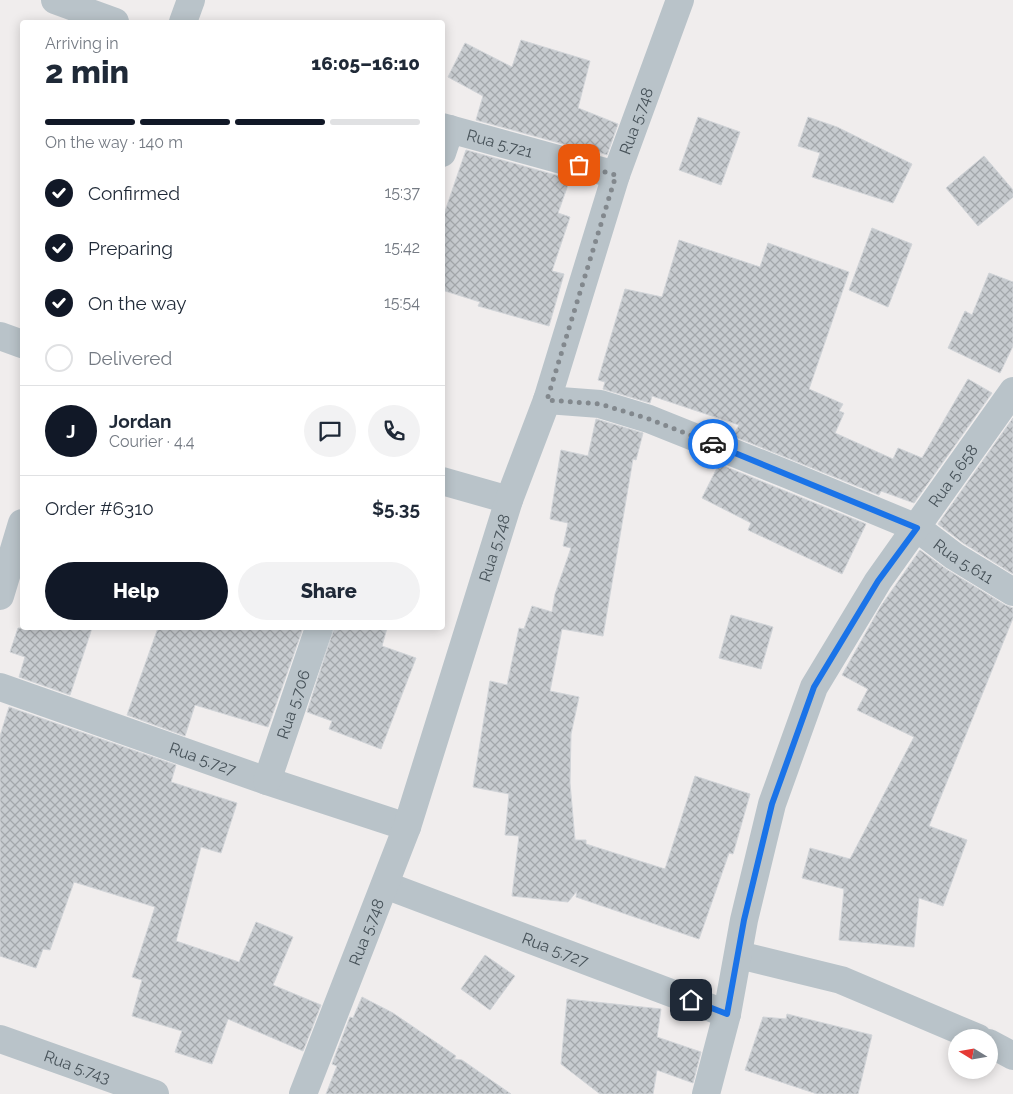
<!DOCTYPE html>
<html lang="en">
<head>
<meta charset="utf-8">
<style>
  body { margin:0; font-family:Raleway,sans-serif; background:#f2f2f3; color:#1f2937; height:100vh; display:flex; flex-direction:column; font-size:19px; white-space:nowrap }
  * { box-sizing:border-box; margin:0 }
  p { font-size:16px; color:#747a83 }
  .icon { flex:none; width:28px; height:28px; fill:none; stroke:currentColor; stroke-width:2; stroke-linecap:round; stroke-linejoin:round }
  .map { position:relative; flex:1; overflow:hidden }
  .drawer { position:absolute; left:20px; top:20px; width:425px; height:610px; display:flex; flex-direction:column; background:#fff; border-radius:5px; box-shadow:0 2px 12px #0003 }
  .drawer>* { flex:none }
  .needle { width:32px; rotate:281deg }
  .fabs { position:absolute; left:948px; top:1029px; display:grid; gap:10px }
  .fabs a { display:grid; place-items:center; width:50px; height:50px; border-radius:50%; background:#fff; box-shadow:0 2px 12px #0003; font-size:25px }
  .pin { position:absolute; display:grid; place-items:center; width:42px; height:42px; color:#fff; margin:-21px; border-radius:10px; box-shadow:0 2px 8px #0006 }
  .courier { position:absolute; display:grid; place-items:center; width:50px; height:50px; margin:-25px; border:4px solid #1a73e8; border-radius:50%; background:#fff; color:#222; box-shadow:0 1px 6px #0007 }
  .summary em { font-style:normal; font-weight:800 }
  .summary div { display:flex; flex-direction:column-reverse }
  .summary { display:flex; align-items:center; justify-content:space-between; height:85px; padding:0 25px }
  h1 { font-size:32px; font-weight:800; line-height:38px }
  .bar { display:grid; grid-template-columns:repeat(4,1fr); gap:8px 5px; align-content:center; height:60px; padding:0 25px }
  .bar i { height:6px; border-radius:4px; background:#e0e1e3 }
  .bar .current { background:#111827 }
  .bar p { grid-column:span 4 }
  .line { display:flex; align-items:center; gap:12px; padding:0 25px; border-top:1px solid #e0e1e3 }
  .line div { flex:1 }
  .round { display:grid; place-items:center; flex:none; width:52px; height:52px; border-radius:26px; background:#f2f2f3 }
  ol { padding:0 25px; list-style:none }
  li { display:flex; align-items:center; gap:15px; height:55px }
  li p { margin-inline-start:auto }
  li .icon { padding:5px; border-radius:50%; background:#111827; color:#fff; stroke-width:4 }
  li:last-child { color:#747a83 }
  li i { width:28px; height:28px; border:2px solid #e0e1e3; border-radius:50% }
  .action { display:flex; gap:10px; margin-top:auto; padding:10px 25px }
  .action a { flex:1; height:58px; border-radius:30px; background:#111827; color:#fff; font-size:20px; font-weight:800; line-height:58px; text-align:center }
  .action a+a { background:#f2f2f3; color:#1f2937 }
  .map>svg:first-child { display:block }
  .building { fill:url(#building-cross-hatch); stroke:#d1d4d8 }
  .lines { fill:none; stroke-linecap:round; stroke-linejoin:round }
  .street { stroke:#b9c3c9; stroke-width:28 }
  .done { stroke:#82888d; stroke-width:5; stroke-dasharray:0 9 }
  .route { stroke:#1a73e8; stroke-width:6 }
  .labels { text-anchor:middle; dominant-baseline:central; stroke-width:4; stroke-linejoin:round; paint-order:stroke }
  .street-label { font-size:16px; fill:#475259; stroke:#fff }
</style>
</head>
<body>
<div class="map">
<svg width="1013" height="1094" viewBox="0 0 1013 1094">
  <defs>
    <pattern id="building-cross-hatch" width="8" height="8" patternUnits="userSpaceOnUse" patternTransform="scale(1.25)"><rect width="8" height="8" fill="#c7cbcf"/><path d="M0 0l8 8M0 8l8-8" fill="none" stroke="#a3a7ab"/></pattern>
  </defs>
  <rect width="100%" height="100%" fill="#f0eded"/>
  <g class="building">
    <polygon points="521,40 590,61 578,108 618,124 607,155 582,146 581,149 476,120 483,96 448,77 465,43 512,67"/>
    <polygon points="698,117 740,132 721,185 679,170"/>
    <polygon points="808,117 837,127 912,164 893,203 812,177 820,153 798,146"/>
    <polygon points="466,150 570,179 558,213 570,217 552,271 564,274 549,326 478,306 480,302 442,290 442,220"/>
    <polygon points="984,156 1013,190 1013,197 978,226 946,188"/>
    <polygon points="872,228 912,244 888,307 849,290"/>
    <polygon points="679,240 760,267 768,243 849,272 809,389 843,404 839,411 844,413 835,433 893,459 898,448 922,458 968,379 992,393 914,503 881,491 879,495 733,436 739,425 652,396 650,403 603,389 605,382 598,380 625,289 662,297"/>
    <polygon points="989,273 1013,282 1013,346 1000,373 948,348 965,311 972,315"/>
    <polygon points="1013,418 1013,574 963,543 938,524"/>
    <polygon points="596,419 643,433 636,460 633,459 603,636 562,629 550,691 579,697 571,734 570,783 575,840 586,840 586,844 665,869 695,776 750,794 733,854 729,853 699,939 576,897 577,891 568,902 512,896 519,836 505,835 509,794 473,787 490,681 507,685 519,628 524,629 532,606 552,612 555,594 571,548 563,546 568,523 550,519 561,450 588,456"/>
    <polygon points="719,464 866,524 842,574 748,530 751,523 702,498"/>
    <polygon points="920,550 946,569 1005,605 1013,608 1013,618 929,826 967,840 943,906 919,898 914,947 839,940 844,889 802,878 810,848 850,859 914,737 857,710 868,689 842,675 881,606"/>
    <polygon points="731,615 773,627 761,669 719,658"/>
    <polygon points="18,628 92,628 70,695 19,677 25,657 10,652"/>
    <polygon points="158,628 303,628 268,727 195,705 185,736 127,715"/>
    <polygon points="334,628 387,628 382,646 416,658 381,749 329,729 332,721 307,712"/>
    <polygon points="9,707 176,765 171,782 237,803 221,853 201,847 176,941 239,962 256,922 293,937 273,985 321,1005 303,1051 228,1019 212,1064 175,1052 182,1031 132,1016 142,980 132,977 155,907 74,882 50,950 43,949 36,968 0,956 0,736"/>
    <polygon points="485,955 515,976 490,1010 461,989"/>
    <polygon points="362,997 393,1013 456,1056 454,1059 462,1060 511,1094 326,1094 337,1066 332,1064 350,1017 353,1018"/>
    <polygon points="567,999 661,1009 657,1037 701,1052 693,1083 657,1070 653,1094 600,1094 561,1064"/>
    <polygon points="787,1014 872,1035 858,1094 817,1094 745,1070 763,1017 786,1019"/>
  </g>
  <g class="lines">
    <g class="street">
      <polyline points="55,0 115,22"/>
      <polyline points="183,22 191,0"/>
      <path id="s1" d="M442,127L616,175"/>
      <polyline points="442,153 450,129"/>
      <polyline points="0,336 22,344"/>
      <path id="s2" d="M547,400L600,404L649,419L789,475L917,528L954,556L1013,592"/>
      <polyline points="442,481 509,500"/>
      <polyline points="0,596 22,523"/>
      <path id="s3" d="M0,687L267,781L407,827"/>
      <path id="s4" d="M267,781L319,628"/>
      <path id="s5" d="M385,885L727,1014"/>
      <polyline points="739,955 841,980 978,1038"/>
      <path id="s6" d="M0,1039L155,1094"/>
      <polyline points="989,1043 1013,1056"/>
      <path id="s7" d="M303,1094L407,827L509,500L547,400L616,175L680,0"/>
      <path id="s8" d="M706,1094L727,1014L744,920L772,804L814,687L878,581L1013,391"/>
    </g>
  </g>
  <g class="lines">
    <polyline class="done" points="579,165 616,175 547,400 600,404 649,419 713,444"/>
    <polyline class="route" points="691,1000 727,1014 744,920 772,804 814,687 878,581 917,528 713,444"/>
  </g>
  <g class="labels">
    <g class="street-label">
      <text stroke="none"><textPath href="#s7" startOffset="1029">Rua 5.748</textPath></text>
      <text stroke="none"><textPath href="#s1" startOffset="60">Rua 5.721</textPath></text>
      <text stroke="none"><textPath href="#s8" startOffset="675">Rua 5.658</textPath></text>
      <text stroke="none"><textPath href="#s7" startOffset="579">Rua 5.748</textPath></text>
      <text stroke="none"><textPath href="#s2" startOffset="451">Rua 5.611</textPath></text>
      <text stroke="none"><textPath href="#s4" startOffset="81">Rua 5.706</textPath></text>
      <text stroke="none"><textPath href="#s3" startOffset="215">Rua 5.727</textPath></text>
      <text stroke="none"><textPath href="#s7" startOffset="174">Rua 5.748</textPath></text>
      <text stroke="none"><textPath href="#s5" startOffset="182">Rua 5.727</textPath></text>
      <text stroke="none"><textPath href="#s6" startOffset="82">Rua 5.743</textPath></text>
    </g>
  </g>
</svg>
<div class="fabs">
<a><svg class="needle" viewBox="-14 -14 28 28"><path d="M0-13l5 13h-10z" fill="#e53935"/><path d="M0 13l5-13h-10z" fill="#747a83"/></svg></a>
</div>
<div class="pin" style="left:579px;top:165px;background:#ea580c"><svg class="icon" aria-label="bag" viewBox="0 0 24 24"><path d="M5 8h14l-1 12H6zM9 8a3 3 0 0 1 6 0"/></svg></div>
<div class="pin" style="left:691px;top:1000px;background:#1f2937"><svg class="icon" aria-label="home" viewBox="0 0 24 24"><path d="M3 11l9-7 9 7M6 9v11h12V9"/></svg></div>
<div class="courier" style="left:713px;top:444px"><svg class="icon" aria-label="car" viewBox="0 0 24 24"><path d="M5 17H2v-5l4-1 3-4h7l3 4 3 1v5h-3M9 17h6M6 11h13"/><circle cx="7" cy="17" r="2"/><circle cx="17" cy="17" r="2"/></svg></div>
<section class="drawer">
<div class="summary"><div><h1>2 min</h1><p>Arriving in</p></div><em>16:05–16:10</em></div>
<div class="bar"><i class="current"></i><i class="current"></i><i class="current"></i><i></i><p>On the way · 140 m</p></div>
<ol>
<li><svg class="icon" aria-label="check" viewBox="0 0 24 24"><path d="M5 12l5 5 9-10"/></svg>Confirmed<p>15:37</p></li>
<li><svg class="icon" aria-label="check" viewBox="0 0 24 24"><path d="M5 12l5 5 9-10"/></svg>Preparing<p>15:42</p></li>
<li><svg class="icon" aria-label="check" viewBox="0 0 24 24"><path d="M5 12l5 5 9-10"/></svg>On the way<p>15:54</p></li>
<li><i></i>Delivered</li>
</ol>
<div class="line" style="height:90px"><b class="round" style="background:#111827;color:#fff">J</b><div><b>Jordan</b><p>Courier · 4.4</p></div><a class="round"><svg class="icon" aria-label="chat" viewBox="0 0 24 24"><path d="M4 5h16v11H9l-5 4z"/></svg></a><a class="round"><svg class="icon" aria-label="phone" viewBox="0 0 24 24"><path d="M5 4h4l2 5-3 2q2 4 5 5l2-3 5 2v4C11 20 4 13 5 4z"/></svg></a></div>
<div class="line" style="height:65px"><div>Order #6310</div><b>$5.35</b></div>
<div class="action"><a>Help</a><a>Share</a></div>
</section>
</div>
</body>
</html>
